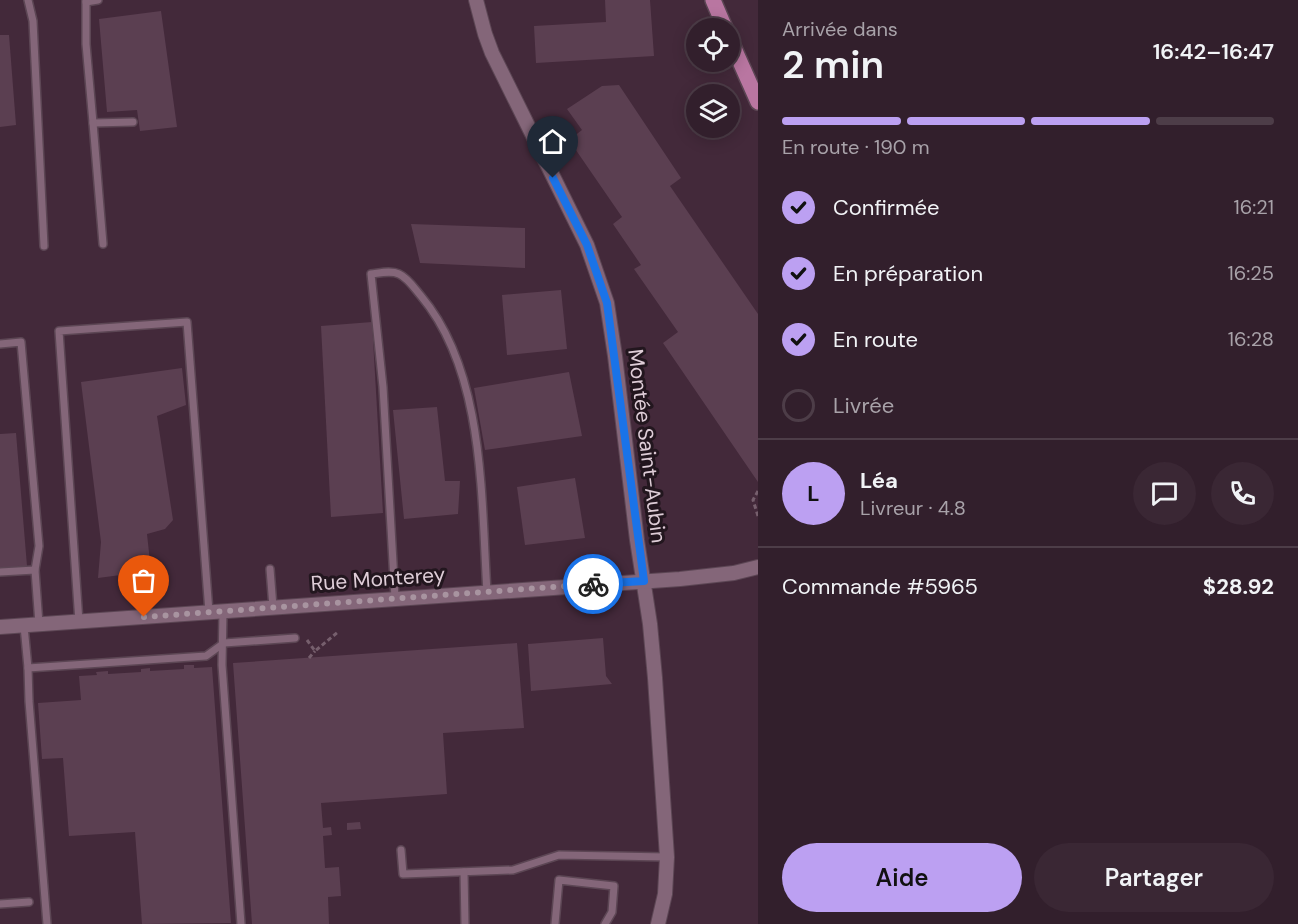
<!DOCTYPE html>
<html lang="fr">
<head>
<meta charset="utf-8">
<style>
  body { margin:0; font-family:"DM Sans",sans-serif; background:#3a2734; color:#f1f3f6; height:100vh; display:flex; flex-direction:column; font-size:22px; white-space:nowrap }
  * { box-sizing:border-box; margin:0 }
  p { font-size:20px; color:#a8a2a9 }
  .icon { flex:none; width:33px; height:33px; fill:none; stroke:currentColor; stroke-width:2; stroke-linecap:round; stroke-linejoin:round }
  .map { position:relative; flex:1; overflow:hidden }
  .side { display:flex; flex-direction:column; background:#321f2c; width:540px }
  .side>* { flex:none }
  .buttons { position:absolute; left:686px; top:18px; display:grid; gap:12px }
  .buttons a { display:grid; place-items:center; width:54px; height:54px; border-radius:50%; background:#321f2c; box-shadow:0 3px 15px #0003,0 0 0 2px #4d3d48; font-size:30px }
  .pin { position:absolute; display:grid; place-items:center; width:51px; height:51px; color:#fff; margin:-62px -26px; border-radius:50% 50% 50% 0; rotate:-45deg; box-shadow:0 0 6px #0007 }
  .pin .icon { rotate:45deg }
  .courier { position:absolute; display:grid; place-items:center; width:60px; height:60px; margin:-30px; border:4px solid #1a73e8; border-radius:50%; background:#fff; color:#222; box-shadow:0 2px 8px #0007 }
  .head em { font-style:normal; font-weight:600 }
  .head div { display:flex; flex-direction:column-reverse }
  .head { display:flex; align-items:center; justify-content:space-between; height:102px; padding:0 24px }
  h1 { font-size:39px; font-weight:600; line-height:45px }
  .bar { display:grid; grid-template-columns:repeat(4,1fr); gap:9px 6px; align-content:center; height:72px; padding:0 24px }
  .bar i { height:8px; border-radius:4px; background:#4d3d48 }
  .bar .active { background:#bca0f2 }
  .bar p { grid-column:span 4 }
  .line { display:flex; align-items:center; gap:15px; padding:0 24px; border-top:2px solid #4d3d48 }
  .line div { flex:1 }
  .round { display:grid; place-items:center; flex:none; width:63px; height:63px; border-radius:32px; background:#3a2734 }
  ol { padding:0 24px; list-style:none }
  li { display:flex; align-items:center; gap:18px; height:66px }
  li p { margin-inline-start:auto }
  li .icon { padding:6px; border-radius:50%; background:#bca0f2; color:#111; stroke-width:4 }
  li:last-child { color:#a8a2a9 }
  li i { width:33px; height:33px; border:3px solid #4d3d48; border-radius:50% }
  .button { display:flex; gap:12px; margin-top:auto; padding:12px 24px }
  .button a { flex:1; height:69px; border-radius:36px; background:#bca0f2; color:#111; font-size:24px; font-weight:600; line-height:69px; text-align:center }
  .button a+a { background:#3a2734; color:#f1f3f6 }
  main { display:flex; flex:1; min-height:0 }
  .map>svg:first-child { display:block }
  .building { fill:#5b3f51 }
  .lines { fill:none; stroke-linecap:round; stroke-linejoin:round }
  .service-casing { stroke:#5c4654; stroke-width:10 }
  .minor-casing { stroke:#5c4654; stroke-width:16 }
  .primary-casing { stroke:#5c4654; stroke-width:18 }
  .path { stroke:#765f6d; stroke-width:3; stroke-dasharray:4.5 3; stroke-linecap:butt }
  .service { stroke:#846679; stroke-width:7 }
  .minor { stroke:#846679; stroke-width:14 }
  .primary { stroke:#b976a1; stroke-width:15 }
  .done { stroke:#a894a0; stroke-width:6; stroke-dasharray:0 10.8 }
  .route { stroke:#1a73e8; stroke-width:8 }
  .labels { text-anchor:middle; dominant-baseline:central; stroke-width:6; stroke-linejoin:round; paint-order:stroke }
  .street-label { font-size:21px; fill:#decdd7; stroke:#22161e }
</style>
</head>
<body>
<main>
<div class="map">
<svg width="758" height="924" viewBox="0 0 758 924">
  <rect width="100%" height="100%" fill="#43293a"/>
  <g class="building">
    <polygon points="605,0 650,0 654,56 536,63 534,26 606,22"/>
    <polygon points="161,11 177,127 140,131 137,110 107,112 99,19"/>
    <polygon points="0,35 9,35 16,125 0,127"/>
    <polygon points="619,85 681,178 670,186 758,314 758,482 663,343 678,332 634,269 641,265 613,224 622,217 569,140 582,130 567,109 602,86"/>
    <polygon points="411,224 525,228 525,268 420,263"/>
    <polygon points="561,290 567,349 507,355 502,295"/>
    <polygon points="372,322 383,513 331,517 321,326"/>
    <polygon points="182,368 186,405 157,416 173,520 165,529 147,534 151,571 98,578 101,542 81,382"/>
    <polygon points="569,372 582,436 485,450 474,388"/>
    <polygon points="437,407 445,481 460,481 458,514 404,519 393,410"/>
    <polygon points="16,433 27,566 0,568 0,434"/>
    <polygon points="575,478 585,538 525,545 517,487"/>
    <polygon points="603,638 606,676 612,684 531,691 528,644"/>
    <polygon points="517,643 524,728 443,733 447,794 321,803 323,828 331,827 332,835 323,836 325,868 339,867 341,896 328,897 329,924 252,924 233,663"/>
    <polygon points="184,665 194,665 194,668 212,667 231,923 142,924 135,832 69,836 63,758 42,759 38,703 81,700 79,676 97,675 96,672 108,671 108,674 141,672 141,669 150,668 150,671 184,669"/>
    <polygon points="360,822 361,829 347,830 347,823"/>
  </g>
  <g class="lines">
    <defs>
      <g id="service">
        <polyline points="28,0 33,21 44,246"/>
        <polyline points="86,0 86,2 98,0"/>
        <polyline points="86,2 86,44 93,123 133,122"/>
        <polyline points="93,123 103,244"/>
        <polyline points="0,344 21,342 39,546 35,570"/>
        <polyline points="270,569 273,607"/>
        <polyline points="0,572 35,570 39,624"/>
        <path d="M395,598L383,387L371,274C380,273 391,270 399,274C408,278 415,289 421,296C485,372 481,498 487,592"/>
        <polyline points="223,611 222,665 241,924"/>
        <polyline points="79,622 59,331 187,322 209,612"/>
        <polyline points="24,626 28,668 206,656 224,643 295,638"/>
        <polyline points="28,668 29,701 47,924"/>
        <polyline points="401,850 403,874 513,870 559,855 667,857"/>
        <polyline points="464,872 465,924"/>
        <polyline points="0,904 29,902"/>
        <polyline points="555,924 559,880 614,886 612,912 605,924"/>
      </g>
      <g id="minor">
        <polyline points="476,0 485,34 492,53 587,245 607,303 615,356 637,540 650,624 655,678 667,857 665,894 658,924"/>
        <polyline points="0,627 680,579 734,573 758,567"/>
      </g>
      <g id="primary">
        <polyline points="713,0 725,28"/>
        <polyline points="729,37 758,102"/>
      </g>
    </defs>
    <use href="#service" class="service-casing"/>
    <use href="#minor" class="minor-casing"/>
    <use href="#primary" class="primary-casing"/>
    <g class="path">
      <polyline points="758,491 753,500 758,516"/>
      <polyline points="307,640 315,651 338,632"/>
      <polyline points="309,658 315,651"/>
    </g>
    <use href="#service" class="service"/>
    <use href="#minor" class="minor"/>
    <use href="#primary" class="primary"/>
  </g>
  <g class="lines">
    <polyline class="done" points="144,617 593,584"/>
    <polyline class="route" points="553,178 587,245 607,303 644,581 593,584"/>
  </g>
  <g class="labels">
    <g class="street-label">
      <text transform="translate(647 446) rotate(83)">Montée Saint-Aubin</text>
      <text transform="translate(378 579) rotate(-4)">Rue Monterey</text>
    </g>
  </g>
</svg>
<div class="buttons">
<a><svg class="icon" aria-label="locate" viewBox="0 0 24 24"><circle cx="12" cy="12" r="6"/><path d="M12 2v4M12 18v4M2 12h4M18 12h4"/></svg></a>
<a><svg class="icon" aria-label="layers" viewBox="0 0 24 24"><path d="M12 4l9 5-9 5-9-5zM3 14l9 5 9-5"/></svg></a>
</div>
<div class="pin" style="left:144px;top:617px;background:#ea580c"><svg class="icon" aria-label="bag" viewBox="0 0 24 24"><path d="M5 8h14l-1 12H6zM9 8a3 3 0 0 1 6 0"/></svg></div>
<div class="pin" style="left:553px;top:178px;background:#1f2937"><svg class="icon" aria-label="home" viewBox="0 0 24 24"><path d="M3 11l9-7 9 7M6 9v11h12V9"/></svg></div>
<div class="courier" style="left:593px;top:584px"><svg class="icon" aria-label="bike" viewBox="0 0 24 24"><circle cx="6" cy="16" r="4"/><circle cx="18" cy="16" r="4"/><path d="M6 16l4-8h5l3 8M10 8l3 8H6M13 5h3"/></svg></div>
</div>
<section class="side">
<div class="head"><div><h1>2 min</h1><p>Arrivée dans</p></div><em>16:42–16:47</em></div>
<div class="bar"><i class="active"></i><i class="active"></i><i class="active"></i><i></i><p>En route · 190 m</p></div>
<ol>
<li><svg class="icon" aria-label="check" viewBox="0 0 24 24"><path d="M5 12l5 5 9-10"/></svg>Confirmée<p>16:21</p></li>
<li><svg class="icon" aria-label="check" viewBox="0 0 24 24"><path d="M5 12l5 5 9-10"/></svg>En préparation<p>16:25</p></li>
<li><svg class="icon" aria-label="check" viewBox="0 0 24 24"><path d="M5 12l5 5 9-10"/></svg>En route<p>16:28</p></li>
<li><i></i>Livrée</li>
</ol>
<div class="line" style="height:108px"><b class="round" style="background:#bca0f2;color:#111">L</b><div><b>Léa</b><p>Livreur · 4.8</p></div><a class="round"><svg class="icon" aria-label="chat" viewBox="0 0 24 24"><path d="M4 5h16v11H9l-5 4z"/></svg></a><a class="round"><svg class="icon" aria-label="phone" viewBox="0 0 24 24"><path d="M5 4h4l2 5-3 2q2 4 5 5l2-3 5 2v4C11 20 4 13 5 4z"/></svg></a></div>
<div class="line" style="height:78px"><div>Commande #5965</div><b>$28.92</b></div>
<div class="button"><a>Aide</a><a>Partager</a></div>
</section>
</main>
</body>
</html>
